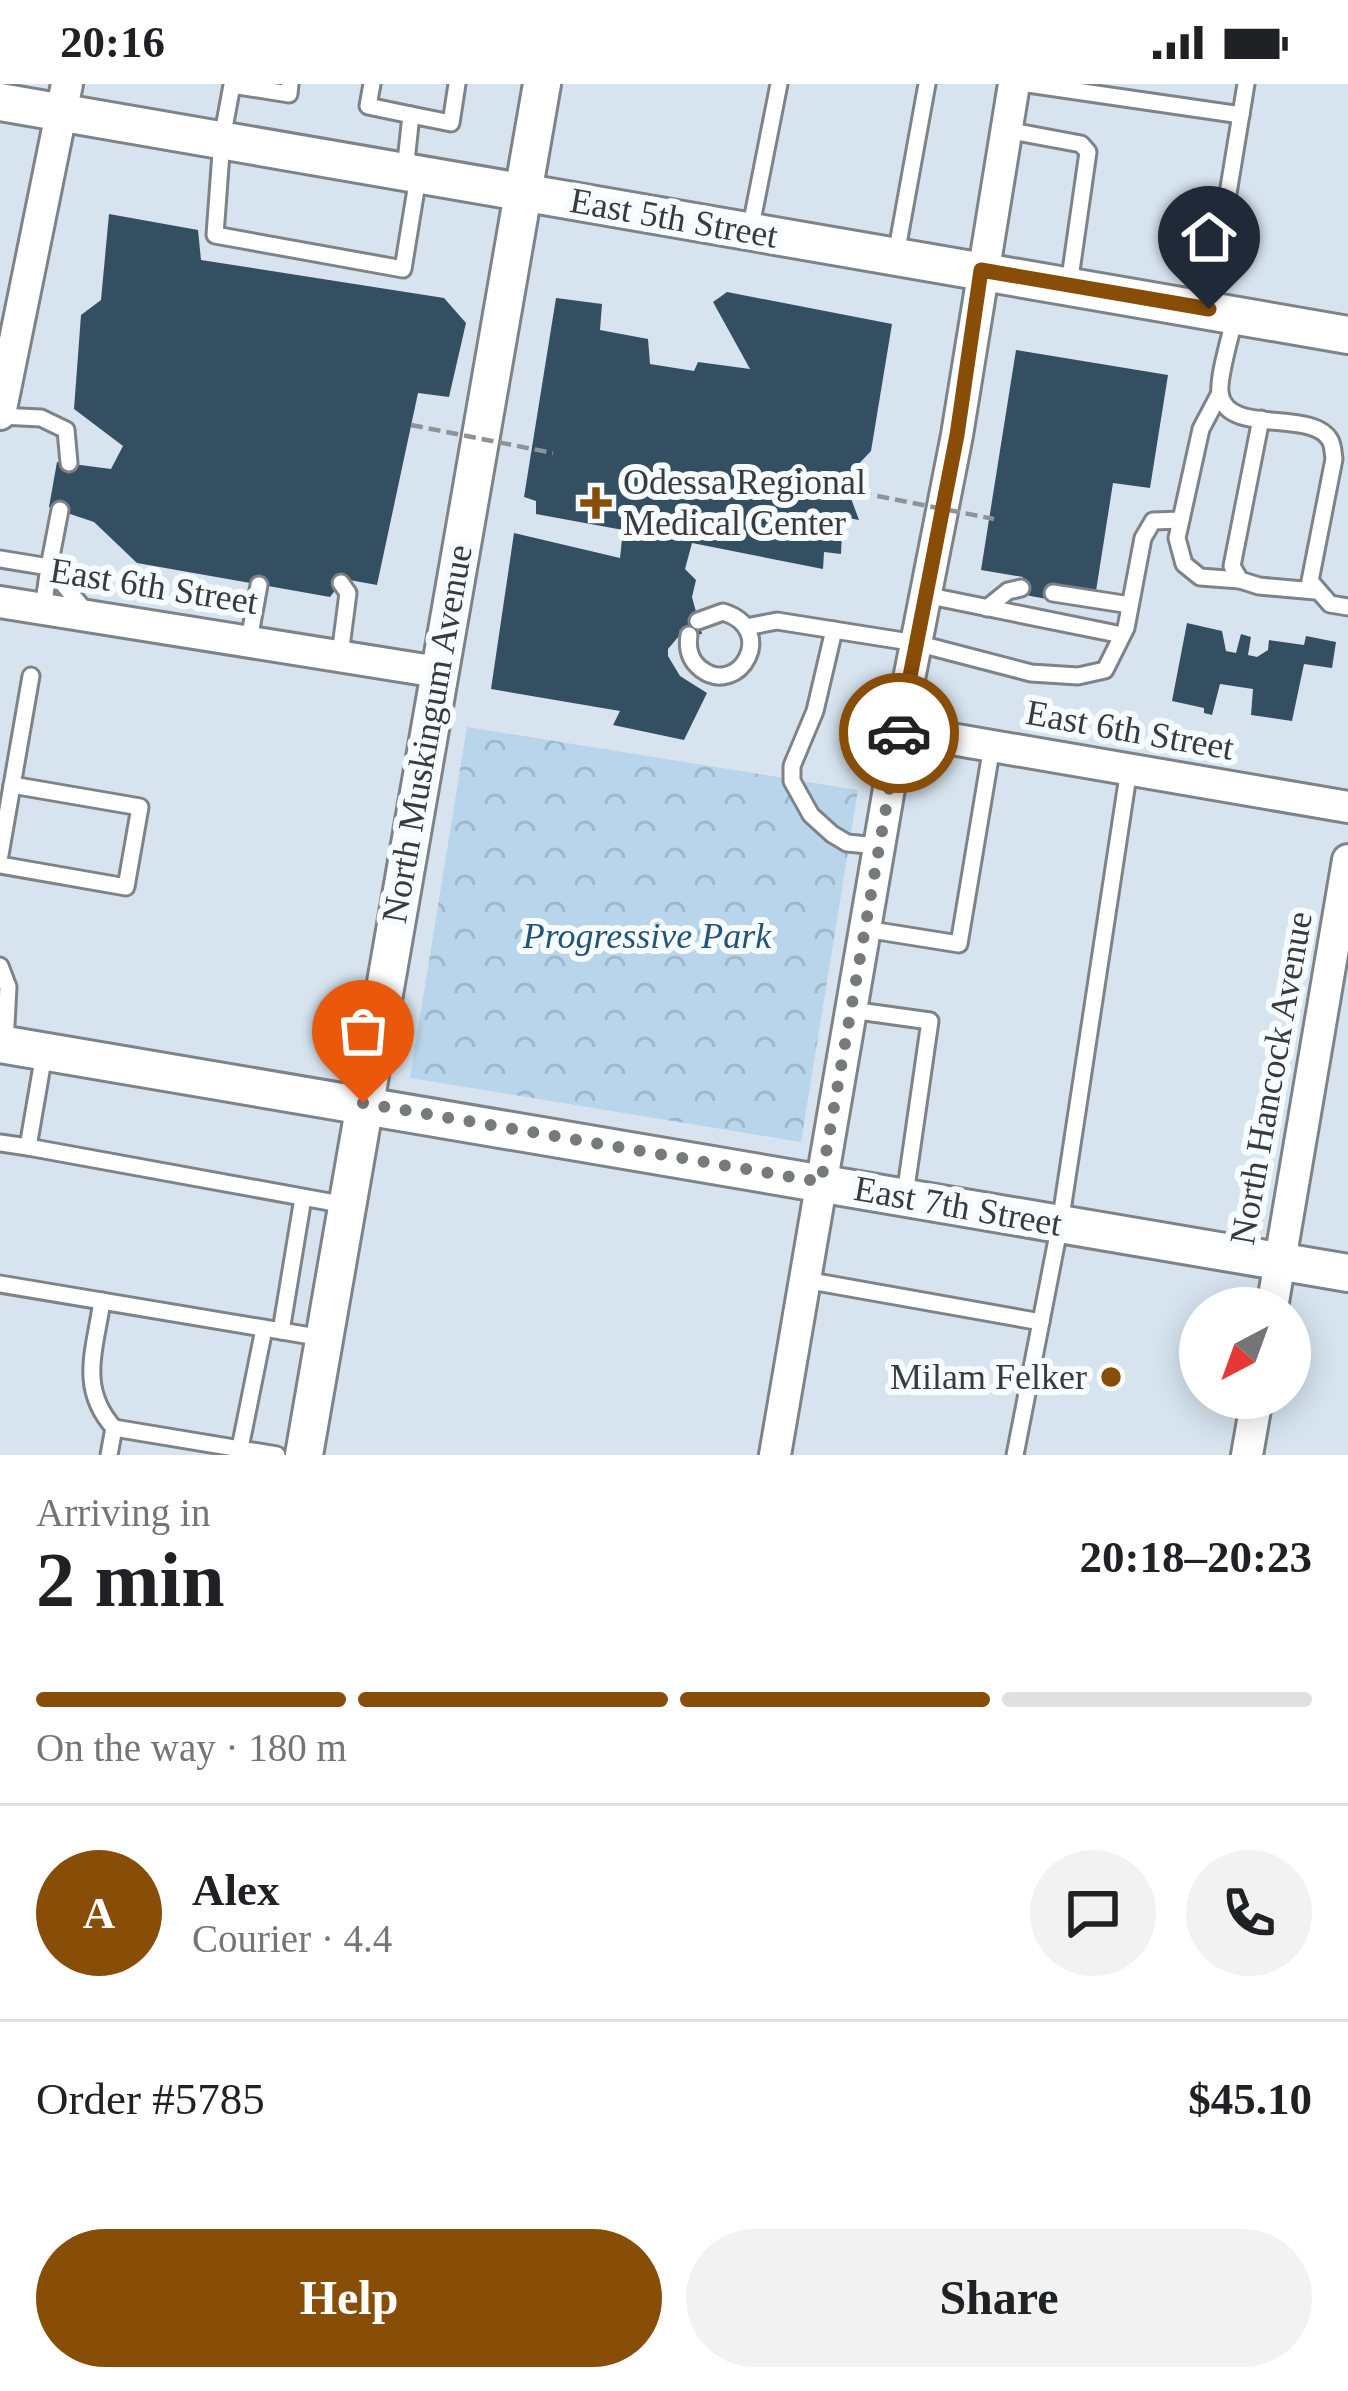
<!DOCTYPE html>
<html lang="en">
<head>
<meta charset="utf-8">
<style>
  body { margin:0; font-family:Georgia,serif; background:#f2f2f2; color:#202124; height:100vh; display:flex; flex-direction:column; font-size:45px; white-space:nowrap }
  * { box-sizing:border-box; margin:0 }
  p { font-size:39px; color:#757577 }
  .icon { flex:none; width:66px; height:66px; fill:none; stroke:currentColor; stroke-width:2; stroke-linecap:round; stroke-linejoin:round }
  .map { position:relative; height:1371px; overflow:hidden }
  .details { display:flex; flex-direction:column; background:#fff; flex:1 }
  .details>* { flex:none }
  .needle { width:78px; rotate:221deg }
  .fabs { position:absolute; left:1179px; top:1203px; display:grid; gap:24px }
  .fabs a { display:grid; place-items:center; width:132px; height:132px; border-radius:50%; background:#fff; box-shadow:0 6px 30px #0003; font-size:60px }
  .pin { position:absolute; display:grid; place-items:center; width:102px; height:102px; color:#fff; margin:-123px -51px; border-radius:50% 50% 50% 0; rotate:-45deg; box-shadow:0 0 12px #0007 }
  .pin .icon { rotate:45deg }
  .courier { position:absolute; display:grid; place-items:center; width:120px; height:120px; margin:-60px; border:9px solid #884d07; border-radius:50%; background:#fff; color:#222; box-shadow:0 3px 15px #0007 }
  .summary em { font-style:normal; font-weight:600 }
  .summary div { display:flex; flex-direction:column-reverse }
  .summary { display:flex; align-items:center; justify-content:space-between; height:204px; padding:0 36px }
  h1 { font-size:78px; font-weight:600; line-height:90px }
  .bar { display:grid; grid-template-columns:repeat(4,1fr); gap:18px 12px; align-content:center; height:144px; padding:0 36px }
  .bar i { height:15px; border-radius:9px; background:#e0e0e0 }
  .bar .current { background:#884d07 }
  .bar p { grid-column:span 4 }
  .line { display:flex; align-items:center; gap:30px; padding:0 36px; border-top:3px solid #e0e0e0 }
  .line div { flex:1 }
  .round { display:grid; place-items:center; flex:none; width:126px; height:126px; border-radius:63px; background:#f2f2f2 }
  .action { display:flex; gap:24px; margin-top:auto; padding:24px 36px }
  .action a { flex:1; height:138px; border-radius:72px; background:#884d07; color:#fff; font-size:48px; font-weight:600; line-height:138px; text-align:center }
  .action a+a { background:#f2f2f2; color:#202124 }
  .status { display:flex; justify-content:space-between; align-items:center; height:84px; padding:0 60px; background:#fff; direction:ltr }
  .status svg { height:33px; fill:currentColor }
  .map>svg:first-child { display:block }
  .built { fill:#d7e4ef; fill-rule:evenodd }
  .park { fill:url(#park-crowns) }
  .building { fill:#354f62 }
  .lines { fill:none; stroke-linecap:round; stroke-linejoin:round }
  .service-casing { stroke:#7d8387; stroke-width:21 }
  .minor-casing { stroke:#7d8387; stroke-width:36 }
  .tertiary-casing { stroke:#7d8387; stroke-width:42 }
  .service { stroke:#fff; stroke-width:15 }
  .minor { stroke:#fff; stroke-width:30 }
  .tertiary { stroke:#fff; stroke-width:36 }
  .path-bridge { stroke:#8e9397; stroke-width:4.5; stroke-dasharray:12 6; stroke-linecap:butt }
  .done { stroke:#757a7d; stroke-width:12; stroke-dasharray:0 21.6 }
  .route { stroke:#884d07; stroke-width:15 }
  .poi-dot { fill:#884d07; stroke:#f6fbfe; stroke-width:4.5 }
  .labels { text-anchor:middle; dominant-baseline:central; stroke-width:12; stroke-linejoin:round; paint-order:stroke }
  .street-label { font-size:36px; fill:#383b3d; stroke:#f6fbfe }
  .poi-label { font-size:36px; fill:#383b3d; stroke:#f6fbfe; text-anchor:start }
  .park-label { font-size:36px; font-style:italic; fill:#245475; stroke:#f6fbfe }
</style>
</head>
<body>
<div class="status"><b>20:16</b><svg viewBox="0 0 49 12"><path d="M0 12V9h3v3zM5 12V6h3v6zM10 12V3h3v9zM15 12V0h3v12zM26 1h20v11H26zM47 4h2v5h-2z"/></svg></div>
<div class="map">
<svg width="1348" height="1371" viewBox="0 0 1348 1371">
  <defs>
    <pattern id="park-crowns" width="20" height="18" patternUnits="userSpaceOnUse" patternTransform="scale(3)"><rect width="20" height="18" fill="#b8d5eb"/><path d="M2 6a3 3 0 1 1 6 0M12 15a3 3 0 1 1 6 0" fill="none" stroke="#9fb8ca"/></pattern>
  </defs>
  <rect width="100%" height="100%" fill="#e7eef3"/>
  <path class="built" d="M0,0H1348V1371H0ZM1200,1224H1290V1314H1200Z"/>
  <polygon class="park" points="467,643 858,706 801,1058 410,994"/>
  <g class="building">
    <polygon points="109,130 198,146 201,176 444,214 466,239 449,313 418,309 377,501 344,495 330,513 137,479 94,438 49,423 57,378 111,385 123,362 74,325 81,231 101,216"/>
    <polygon points="727,208 892,240 871,367 852,387 849,409 859,436 832,431 831,446 842,447 841,470 824,468 823,485 692,459 685,485 696,496 692,513 702,550 679,552 668,565 668,572 680,592 707,609 684,656 613,641 620,627 491,605 514,449 620,474 623,446 536,430 536,417 524,413 556,214 602,220 600,246 648,255 650,280 694,287 698,278 750,285 713,218"/>
    <polygon points="1016,266 1168,291 1150,404 1113,399 1096,507 1054,500 1052,516 1020,510 1023,493 981,486"/>
    <polygon points="1187,539 1222,547 1226,567 1236,569 1241,550 1251,553 1248,571 1257,573 1268,566 1269,556 1304,561 1306,552 1336,558 1332,584 1304,580 1292,637 1251,631 1253,605 1220,600 1212,631 1204,629 1204,624 1172,617"/>
  </g>
  <g class="lines">
    <defs>
      <g id="service">
        <polyline points="290,0 289,10 232,1 222,55 215,151 403,185 418,93"/>
        <polyline points="372,0 368,22 411,31"/>
        <polyline points="1028,0 1241,31"/>
        <polyline points="1006,46 1081,60 1088,68 1069,201"/>
        <polyline points="405,87 411,31 451,39 457,0"/>
        <polyline points="750,147 779,0"/>
        <polyline points="896,171 927,0"/>
        <polyline points="1209,225 1246,0"/>
        <path d="M1235,232C1231,251 1218,292 1220,309C1226,353 1312,324 1330,356C1333,361 1333,368 1334,375L1310,497L1330,520L1348,523"/>
        <polyline points="1220,309 1201,345 1177,454 1184,480 1200,493 1240,496"/>
        <polyline points="0,332 41,334 66,346 69,379"/>
        <polyline points="1261,335 1232,482 1240,496 1259,502 1315,507"/>
        <polyline points="60,426 49,483 87,529"/>
        <polyline points="0,475 49,483 43,525"/>
        <polyline points="1053,509 1130,521"/>
        <polyline points="925,511 1122,551"/>
        <polyline points="987,524 1008,507 1021,504"/>
        <polyline points="746,543 777,537 916,559 1031,589 1078,592 1105,586 1126,544 1143,454 1153,437 1181,436"/>
        <polyline points="834,546 815,627 792,682 792,697 811,731 832,750 847,759 879,762"/>
        <path d="M689,551C687,564 689,576 701,585C739,614 779,545 723,528L698,537"/>
        <polyline points="249,556 259,501"/>
        <polyline points="340,571 348,509 341,499"/>
        <polyline points="0,771 31,592"/>
        <polyline points="0,781 126,803 140,723 12,701"/>
        <polyline points="865,845 959,860 992,662"/>
        <polyline points="0,882 8,903 5,960"/>
        <polyline points="851,926 930,937 905,1111"/>
        <polyline points="0,1059 28,1063 44,970"/>
        <polyline points="28,1063 346,1121"/>
        <polyline points="805,1196 1041,1238"/>
        <polyline points="0,1200 323,1254"/>
        <path d="M102,1217C95,1266 78,1304 114,1344"/>
        <polyline points="281,1247 303,1114"/>
        <polyline points="240,1364 264,1245"/>
        <polyline points="109,1371 114,1344 277,1371"/>
        <polyline points="1015,1371 1060,1140 1129,685"/>
      </g>
      <g id="minor">
        <polyline points="0,330 67,0"/>
        <polyline points="0,518 438,588"/>
        <polyline points="899,646 1348,723"/>
        <polyline points="1272,1224 1348,776"/>
        <polyline points="775,1371 899,646 957,351 1014,0"/>
        <polyline points="1247,1371 1257,1314"/>
      </g>
      <g id="tertiary">
        <polyline points="0,18 1348,251"/>
        <polyline points="0,960 1348,1189"/>
        <polyline points="304,1371 542,0"/>
      </g>
    </defs>
    <use href="#service" class="service-casing"/>
    <use href="#minor" class="minor-casing"/>
    <use href="#tertiary" class="tertiary-casing"/>
    <use href="#service" class="service"/>
    <use href="#minor" class="minor"/>
    <use href="#tertiary" class="tertiary"/>
    <g class="path-bridge">
      <polyline points="411,341 553,369"/>
      <polyline points="842,405 994,435"/>
    </g>
  </g>
  <g class="lines">
    <polyline class="done" points="363,1019 821,1098 899,649"/>
    <polyline class="route" points="899,649 957,351 981,186 1209,225"/>
  </g>
  <g class="poi-dot">
    <path d="M590 401h12v12h12v12h-12v12h-12v-12h-12v-12h12z"/>
    <circle cx="1111" cy="1293" r="12"/>
  </g>
  <g class="labels">
    <g class="street-label">
      <text transform="translate(674 134) rotate(10)">East 5th Street</text>
      <text transform="translate(154 502) rotate(9)">East 6th Street</text>
      <text transform="translate(1130 646) rotate(10)">East 6th Street</text>
      <text transform="translate(427 650) rotate(-80)">North Muskingum Avenue</text>
      <text transform="translate(1271 994) rotate(-80)">North Hancock Avenue</text>
      <text transform="translate(958 1122) rotate(10)">East 7th Street</text>
    </g>
    <g class="poi-label">
      <text x="623" y="398">Odessa Regional<tspan x="623" dy="41">Medical Center</tspan></text>
      <text x="1087" y="1293" text-anchor="end">Milam Felker</text>
    </g>
    <g class="park-label">
      <text x="647" y="852">Progressive Park</text>
    </g>
  </g>
</svg>
<div class="fabs">
<a><svg class="needle" viewBox="-14 -14 28 28"><path d="M0-13l5 13h-10z" fill="#e53935"/><path d="M0 13l5-13h-10z" fill="#757577"/></svg></a>
</div>
<div class="pin" style="left:363px;top:1019px;background:#ea580c"><svg class="icon" aria-label="bag" viewBox="0 0 24 24"><path d="M5 8h14l-1 12H6zM9 8a3 3 0 0 1 6 0"/></svg></div>
<div class="pin" style="left:1209px;top:225px;background:#1f2937"><svg class="icon" aria-label="home" viewBox="0 0 24 24"><path d="M3 11l9-7 9 7M6 9v11h12V9"/></svg></div>
<div class="courier" style="left:899px;top:649px"><svg class="icon" aria-label="car" viewBox="0 0 24 24"><path d="M5 17H2v-5l4-1 3-4h7l3 4 3 1v5h-3M9 17h6M6 11h13"/><circle cx="7" cy="17" r="2"/><circle cx="17" cy="17" r="2"/></svg></div>
</div>
<section class="details">
<div class="summary"><div><h1>2 min</h1><p>Arriving in</p></div><em>20:18–20:23</em></div>
<div class="bar"><i class="current"></i><i class="current"></i><i class="current"></i><i></i><p>On the way · 180 m</p></div>
<div class="line" style="height:216px"><b class="round" style="background:#884d07;color:#fff">A</b><div><b>Alex</b><p>Courier · 4.4</p></div><a class="round"><svg class="icon" aria-label="chat" viewBox="0 0 24 24"><path d="M4 5h16v11H9l-5 4z"/></svg></a><a class="round"><svg class="icon" aria-label="phone" viewBox="0 0 24 24"><path d="M5 4h4l2 5-3 2q2 4 5 5l2-3 5 2v4C11 20 4 13 5 4z"/></svg></a></div>
<div class="line" style="height:156px"><div>Order #5785</div><b>$45.10</b></div>
<div class="action"><a>Help</a><a>Share</a></div>
</section>
</body>
</html>
